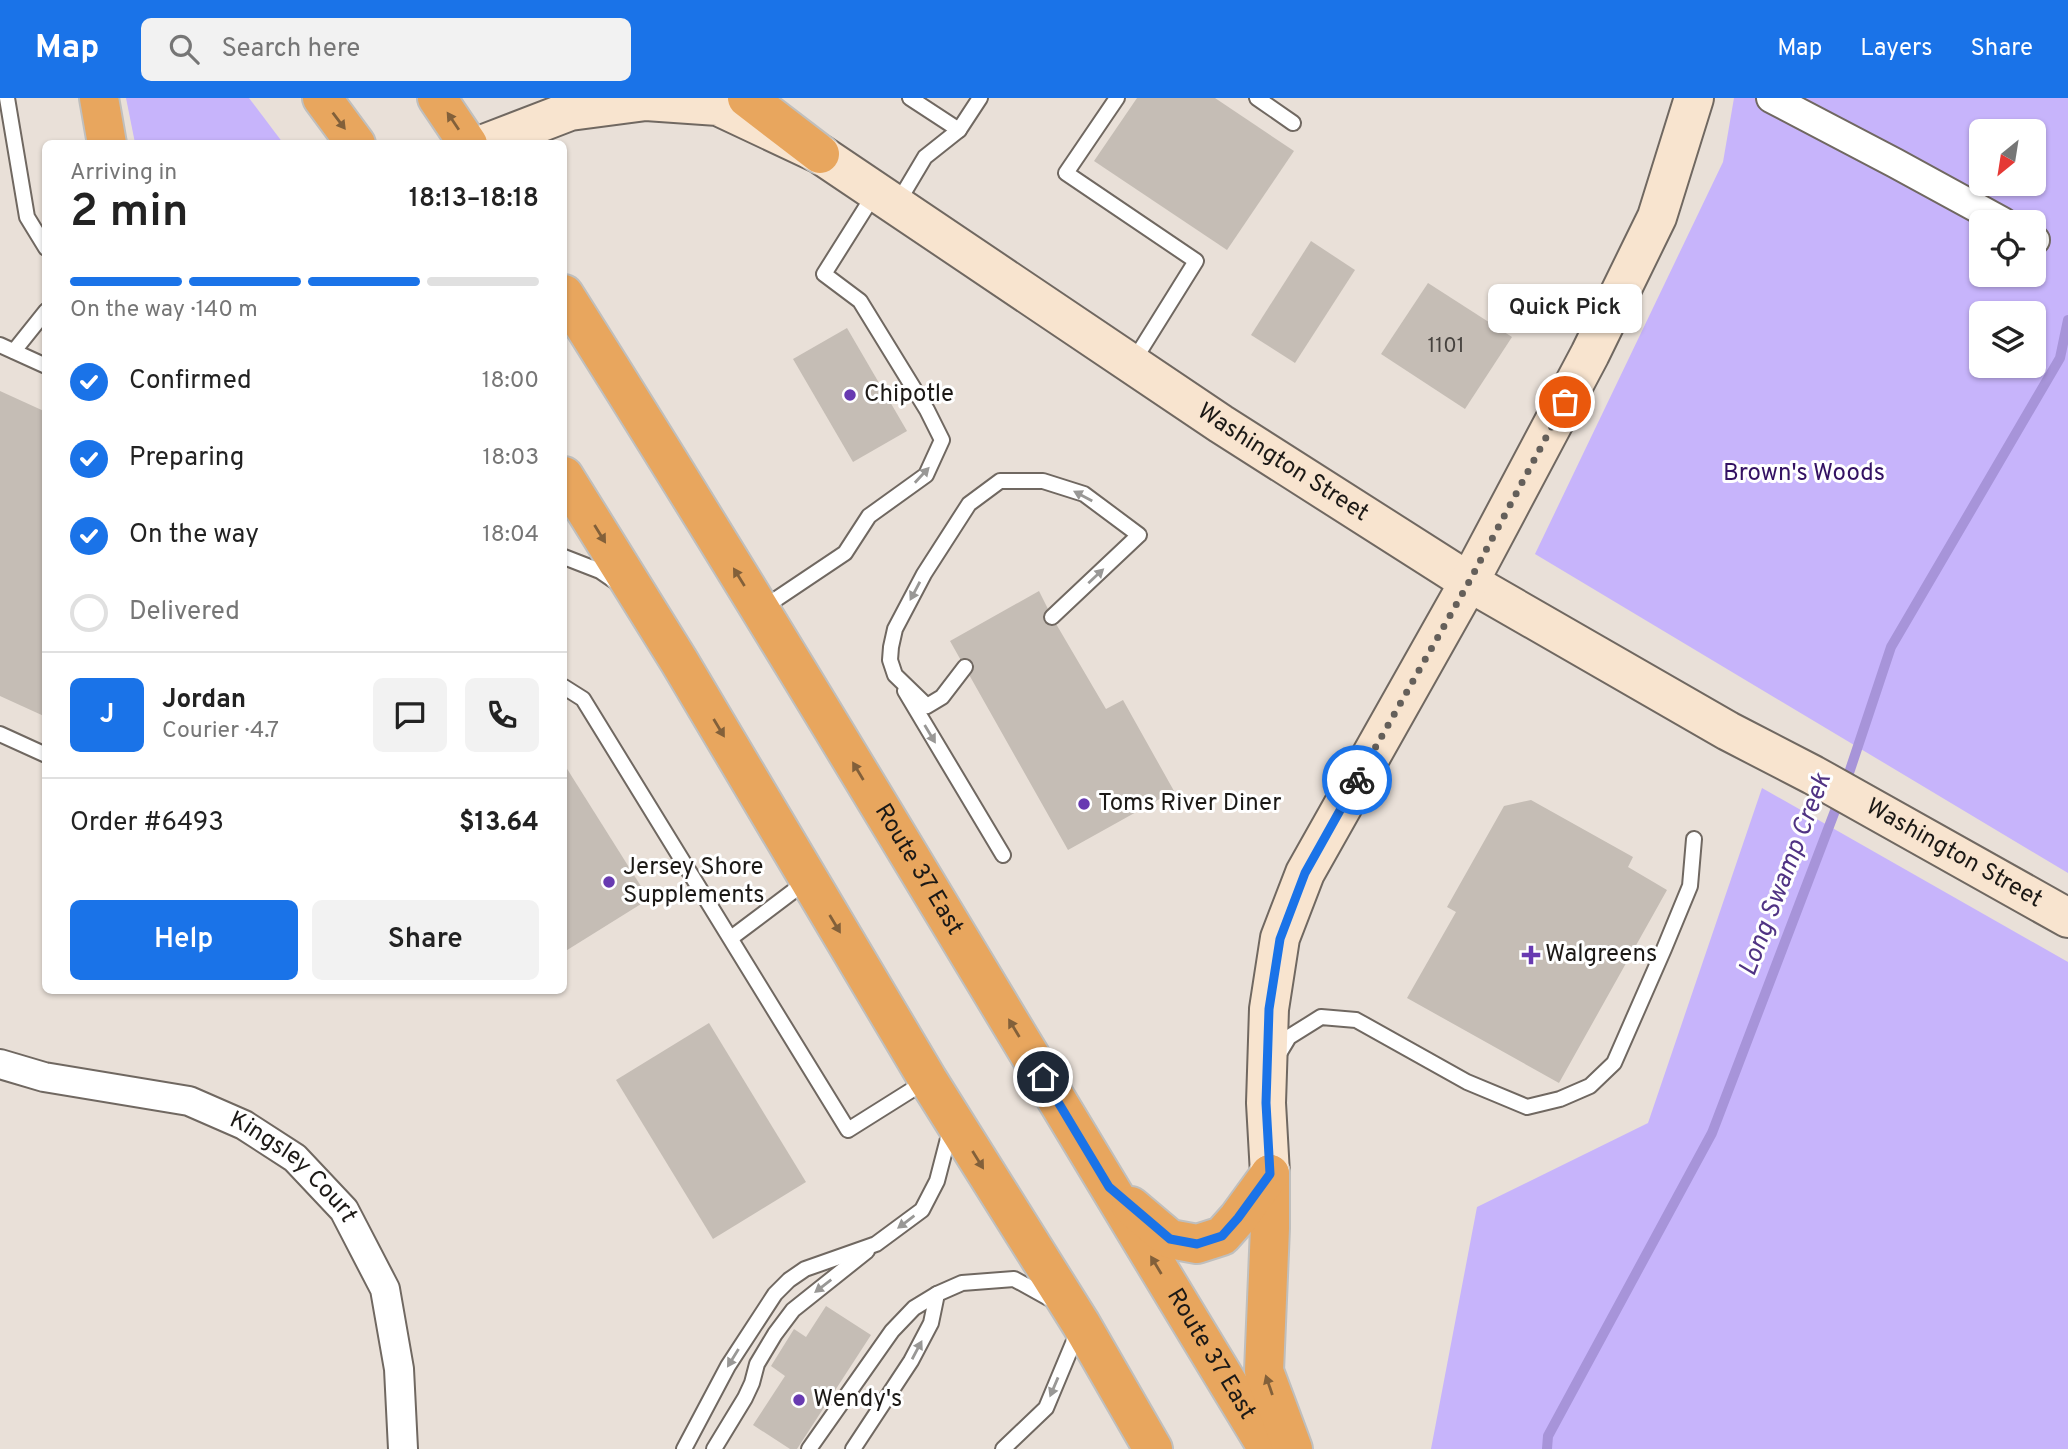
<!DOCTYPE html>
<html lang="en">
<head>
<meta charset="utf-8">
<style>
  body { margin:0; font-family:Overpass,sans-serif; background:#f2f2f2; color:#222; height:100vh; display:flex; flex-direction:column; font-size:26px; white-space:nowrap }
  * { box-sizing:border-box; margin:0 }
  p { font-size:23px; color:#767676 }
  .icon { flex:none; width:38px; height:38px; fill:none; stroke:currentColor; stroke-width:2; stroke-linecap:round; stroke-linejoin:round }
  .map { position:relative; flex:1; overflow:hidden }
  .drawer { position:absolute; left:42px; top:42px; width:525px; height:854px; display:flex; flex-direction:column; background:#fff; border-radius:10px; box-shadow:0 2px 5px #0004 }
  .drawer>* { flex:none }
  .needle { width:46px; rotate:210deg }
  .buttons { position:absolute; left:1969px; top:21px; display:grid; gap:14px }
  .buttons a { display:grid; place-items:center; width:77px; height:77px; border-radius:10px; background:#fff; box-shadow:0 2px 5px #0004; font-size:35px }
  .pin { position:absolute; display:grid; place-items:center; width:60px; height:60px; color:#fff; margin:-30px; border:4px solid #fff; border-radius:50%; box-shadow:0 2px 7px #0007 }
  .courier { position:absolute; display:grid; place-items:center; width:70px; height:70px; margin:-35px; border:5px solid #1a73e8; border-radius:50%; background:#fff; color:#222; box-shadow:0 2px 9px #0007 }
  .bubble { position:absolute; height:49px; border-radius:10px; background:#fff; box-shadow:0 2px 5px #0004; font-size:23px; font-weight:600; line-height:49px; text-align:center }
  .summary em { font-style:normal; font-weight:600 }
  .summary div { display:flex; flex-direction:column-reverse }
  .summary { display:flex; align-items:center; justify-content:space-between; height:119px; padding:0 28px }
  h1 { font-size:46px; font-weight:600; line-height:52px }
  .bar { display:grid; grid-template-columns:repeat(4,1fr); gap:10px 7px; align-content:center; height:84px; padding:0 28px }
  .bar i { height:9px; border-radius:5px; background:#e0e0e0 }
  .bar .selected { background:#1a73e8 }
  .bar p { grid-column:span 4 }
  .line { display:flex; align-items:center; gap:18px; padding:0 28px; border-top:2px solid #e0e0e0 }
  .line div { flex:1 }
  .round { display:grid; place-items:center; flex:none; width:74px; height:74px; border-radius:10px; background:#f2f2f2 }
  ol { padding:0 28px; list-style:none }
  li { display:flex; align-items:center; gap:21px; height:77px }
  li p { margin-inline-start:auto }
  li .icon { padding:7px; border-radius:50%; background:#1a73e8; color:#fff; stroke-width:4 }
  li:last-child { color:#767676 }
  li i { width:38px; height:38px; border:4px solid #e0e0e0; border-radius:50% }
  .primary-button { display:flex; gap:14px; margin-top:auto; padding:14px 28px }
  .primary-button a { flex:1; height:80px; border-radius:10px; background:#1a73e8; color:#fff; font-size:28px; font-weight:600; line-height:80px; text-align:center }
  .primary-button a+a { background:#f2f2f2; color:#222 }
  header { display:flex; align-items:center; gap:42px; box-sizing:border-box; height:98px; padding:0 35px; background:#1a73e8; color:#fff }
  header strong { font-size:33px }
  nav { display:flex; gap:38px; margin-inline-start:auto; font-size:24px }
  .search { width:490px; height:63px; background:#f2f2f2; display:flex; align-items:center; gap:18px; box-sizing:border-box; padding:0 24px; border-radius:10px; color:#767676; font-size:26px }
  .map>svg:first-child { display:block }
  .green { fill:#c7b4fb; fill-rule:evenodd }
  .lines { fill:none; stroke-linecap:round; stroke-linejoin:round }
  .stream { stroke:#a794d9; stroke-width:10 }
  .building { fill:#c5bdb5 }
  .lane-casing { stroke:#706861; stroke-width:18 }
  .street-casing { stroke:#706861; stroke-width:32 }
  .secondary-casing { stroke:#706861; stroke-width:42 }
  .highway-casing { stroke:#bfbfbe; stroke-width:42 }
  .lane { stroke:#fff; stroke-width:14 }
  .street { stroke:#fff; stroke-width:28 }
  .secondary { stroke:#f8e4cf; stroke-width:38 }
  .highway { stroke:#e8a65e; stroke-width:38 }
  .oneway { fill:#82603a }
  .oneway2 { fill:#999896 }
  .done { stroke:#645f5a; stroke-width:7; stroke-dasharray:0 12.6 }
  .route { stroke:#1a73e8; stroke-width:9 }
  .poi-dot { fill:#683ab1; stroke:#fff; stroke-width:2.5 }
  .labels { text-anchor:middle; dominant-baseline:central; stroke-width:6; stroke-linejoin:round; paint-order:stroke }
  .number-label { font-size:21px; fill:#46423e }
  .poi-label { font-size:24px; fill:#1c1916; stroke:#fff; text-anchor:start }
  .street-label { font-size:24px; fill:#1c1916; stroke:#fff }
  .park-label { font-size:24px; fill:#341263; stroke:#fff }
  .water-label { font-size:26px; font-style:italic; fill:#503384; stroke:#fff }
</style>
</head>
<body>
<header>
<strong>Map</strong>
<div class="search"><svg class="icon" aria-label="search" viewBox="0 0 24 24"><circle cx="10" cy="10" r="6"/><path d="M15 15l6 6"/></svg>Search here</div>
<nav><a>Map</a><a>Layers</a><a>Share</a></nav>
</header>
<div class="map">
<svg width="2068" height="1351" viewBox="0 0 2068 1351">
  <rect width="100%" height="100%" fill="#e9e0d8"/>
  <g class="green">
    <polygon points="126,0 249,0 283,45 135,45"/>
    <path d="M1734,0H2068V775L1535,456L1723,64ZM1981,33H2034V86H1981ZM1981,124H2034V177H1981ZM1981,215H2034V268H1981Z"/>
    <polygon points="1762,690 2068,864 2068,1351 1431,1351 1477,1109 1648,1025"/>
  </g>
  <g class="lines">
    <polyline class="stream" points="1547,1351 1548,1338 1712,1035 1846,684 1891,549 2060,260 2068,222"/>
  </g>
  <g class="building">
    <polygon points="1137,0 1215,0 1294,53 1227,152 1094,63"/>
    <polygon points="1311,143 1355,172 1295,265 1251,237"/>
    <polygon points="1428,185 1512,239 1465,311 1381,256"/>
    <polygon points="847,230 907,333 853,364 793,261"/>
    <polygon points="0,293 46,314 46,619 0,598"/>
    <polygon points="1039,493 1052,519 1106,611 1123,602 1174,693 1068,752 950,543"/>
    <polygon points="564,666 649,801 564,854"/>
    <polygon points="1531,702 1633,759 1628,769 1667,792 1559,985 1407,900 1456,814 1447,809 1504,708"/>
    <polygon points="709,925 806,1084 713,1141 616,982"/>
    <polygon points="826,1208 871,1237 797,1351 790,1351 753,1327 785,1278 771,1268 794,1231 806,1239"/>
  </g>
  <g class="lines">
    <defs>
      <g id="lane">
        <polyline points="7,0 27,119 46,150"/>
        <polyline points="910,0 959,32"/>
        <polyline points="1117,0 1066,75 1196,163 1133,264"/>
        <polyline points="1257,0 1293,25"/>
        <polyline points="897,106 925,59 959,32 980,0"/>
        <polyline points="0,247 46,268"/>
        <polyline points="14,253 46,213"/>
        <polyline points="564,459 600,473 616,484"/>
        <polyline points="760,512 845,455 869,418 926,377 942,342 927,312 860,203 824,176 875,95"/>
        <polyline points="965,569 942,599 927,608 895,577 890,562 891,549 895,531 924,476 969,406 1000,383 1043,383 1084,396 1139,437 1052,519"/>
        <polyline points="564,589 583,601 848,1032 926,983"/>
        <polyline points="905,593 1003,757"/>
        <polyline points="0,636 46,657"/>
        <polyline points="731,840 808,782"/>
        <polyline points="1277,959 1289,939 1321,919 1356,922 1467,984 1527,1009 1560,1001 1590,988 1614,965 1664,851 1690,788 1694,741"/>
        <polyline points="684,1351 728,1268 775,1196 789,1182 805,1171 876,1146 922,1112 937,1083 951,1029"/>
        <polyline points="714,1351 745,1300 752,1285 757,1266 775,1236 793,1212 867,1153"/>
        <polyline points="809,1351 892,1233 914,1210 937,1196"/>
        <polyline points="853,1351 911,1263 931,1225 937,1196 962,1185 1014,1181 1054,1203"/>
        <polyline points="1003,1351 1046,1310 1079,1231"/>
      </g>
      <g id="street">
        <polyline points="1771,0 1895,65 2003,124"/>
        <polyline points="2034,141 2035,142"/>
        <path id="s1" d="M0,966L44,979L189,1003L244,1027L295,1060L344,1112L385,1191L399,1271L403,1351"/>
      </g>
      <g id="secondary">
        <path id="s2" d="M484,46L570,13L646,3L718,8L820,56L1221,326L1469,484L1728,633L1813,677L2068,820"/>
        <polyline points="1270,1076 1266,1005 1269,911 1280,840 1305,775 1469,484 1590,256 1657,119 1694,0"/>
      </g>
      <g id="highway">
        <polyline points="99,0 107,46"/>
        <polyline points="322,0 356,46"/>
        <polyline points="437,0 468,46"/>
        <polyline points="747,0 820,56"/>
        <path id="s3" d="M564,196C805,577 1033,966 1268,1351"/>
        <polyline points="564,378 679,563 928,982 1081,1226 1153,1351"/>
        <polyline points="1270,1076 1270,1130 1264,1273 1293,1351"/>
        <polyline points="1131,1108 1170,1141 1197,1146 1222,1138 1238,1120 1270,1076"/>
      </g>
    </defs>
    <use href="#lane" class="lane-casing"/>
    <use href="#street" class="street-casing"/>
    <use href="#secondary" class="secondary-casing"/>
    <use href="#highway" class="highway-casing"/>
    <use href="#lane" class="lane"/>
    <use href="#street" class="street"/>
    <use href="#secondary" class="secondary"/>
    <use href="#highway" class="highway"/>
  </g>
  <defs><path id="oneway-solid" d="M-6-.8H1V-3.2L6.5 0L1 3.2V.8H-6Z" transform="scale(1.75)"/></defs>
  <g class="oneway">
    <use href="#oneway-solid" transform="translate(339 23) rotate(53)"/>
    <use href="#oneway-solid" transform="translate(453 23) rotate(-124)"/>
    <use href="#oneway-solid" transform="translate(600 436) rotate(58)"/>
    <use href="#oneway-solid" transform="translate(739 479) rotate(-122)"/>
    <use href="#oneway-solid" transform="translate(719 630) rotate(59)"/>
    <use href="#oneway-solid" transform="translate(858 673) rotate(-121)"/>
    <use href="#oneway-solid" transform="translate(835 826) rotate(59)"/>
    <use href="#oneway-solid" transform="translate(1014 930) rotate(-121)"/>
    <use href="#oneway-solid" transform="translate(978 1062) rotate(58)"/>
    <use href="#oneway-solid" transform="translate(1156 1167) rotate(-121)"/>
    <use href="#oneway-solid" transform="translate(1269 1287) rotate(-109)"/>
  </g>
  <g class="oneway2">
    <use href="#oneway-solid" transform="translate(922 377) rotate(-47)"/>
    <use href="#oneway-solid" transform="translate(1083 398) rotate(-152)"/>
    <use href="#oneway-solid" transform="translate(1096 478) rotate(-43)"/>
    <use href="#oneway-solid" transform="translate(915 493) rotate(118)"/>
    <use href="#oneway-solid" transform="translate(930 636) rotate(59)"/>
    <use href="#oneway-solid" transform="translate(906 1124) rotate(143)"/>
    <use href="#oneway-solid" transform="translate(823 1188) rotate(142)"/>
    <use href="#oneway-solid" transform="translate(917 1252) rotate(-62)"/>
    <use href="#oneway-solid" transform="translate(733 1260) rotate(122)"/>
    <use href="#oneway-solid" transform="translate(1054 1289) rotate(113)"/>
  </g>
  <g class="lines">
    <polyline class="done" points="1357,682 1469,484 1565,304"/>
    <polyline class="route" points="1043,979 1109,1089 1170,1141 1197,1146 1222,1138 1238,1120 1270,1076 1266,1005 1269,911 1280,841 1305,775 1357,682"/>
  </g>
  <g class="poi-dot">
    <circle cx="850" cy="297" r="7"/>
    <circle cx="1084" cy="706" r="7"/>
    <circle cx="609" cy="784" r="7"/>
    <path d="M1527.5 846.5h7v7h7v7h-7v7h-7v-7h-7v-7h7z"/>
    <circle cx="799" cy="1302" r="7"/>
  </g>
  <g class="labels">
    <g class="number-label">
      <text x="1446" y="248">1101</text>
    </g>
    <g class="poi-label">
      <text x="864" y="297">Chipotle</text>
      <text x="1098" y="706">Toms River Diner</text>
      <text x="623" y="770">Jersey Shore<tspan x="623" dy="28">Supplements</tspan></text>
      <text x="1545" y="857">Walgreens</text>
      <text x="813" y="1302">Wendy's</text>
    </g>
    <g class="street-label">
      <text stroke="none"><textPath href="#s2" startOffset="910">Washington Street</textPath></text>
      <text stroke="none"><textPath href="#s2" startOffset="1687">Washington Street</textPath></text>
      <text stroke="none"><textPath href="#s3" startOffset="676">Route 37 East</textPath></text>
      <text stroke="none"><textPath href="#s1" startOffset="318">Kingsley Court</textPath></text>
      <text stroke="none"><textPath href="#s3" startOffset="1242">Route 37 East</textPath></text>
    </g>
    <g class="park-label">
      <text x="1804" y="376">Brown's Woods</text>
    </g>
    <g class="water-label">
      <text transform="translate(1786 777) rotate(-69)">Long Swamp Creek</text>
    </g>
  </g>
</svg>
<div class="buttons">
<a><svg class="needle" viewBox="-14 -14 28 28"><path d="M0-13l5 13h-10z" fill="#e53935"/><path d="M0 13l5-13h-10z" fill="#767676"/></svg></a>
<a><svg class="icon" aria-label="locate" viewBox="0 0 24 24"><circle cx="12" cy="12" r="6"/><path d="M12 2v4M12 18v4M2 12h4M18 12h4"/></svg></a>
<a><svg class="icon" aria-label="layers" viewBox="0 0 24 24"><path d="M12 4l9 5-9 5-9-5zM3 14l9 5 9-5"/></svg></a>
</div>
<div class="pin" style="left:1565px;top:304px;background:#ea580c"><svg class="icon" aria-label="bag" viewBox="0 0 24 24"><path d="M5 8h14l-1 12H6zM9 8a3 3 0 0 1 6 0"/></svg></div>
<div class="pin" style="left:1043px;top:979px;background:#1f2937"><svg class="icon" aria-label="home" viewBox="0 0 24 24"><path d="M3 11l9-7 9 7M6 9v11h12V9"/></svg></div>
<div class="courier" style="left:1357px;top:682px"><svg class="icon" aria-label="bike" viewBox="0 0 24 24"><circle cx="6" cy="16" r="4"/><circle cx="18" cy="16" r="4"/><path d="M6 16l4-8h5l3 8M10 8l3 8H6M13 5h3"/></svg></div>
<div class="bubble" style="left:1488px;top:186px;width:154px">Quick Pick</div>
<section class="drawer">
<div class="summary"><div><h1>2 min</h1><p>Arriving in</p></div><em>18:13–18:18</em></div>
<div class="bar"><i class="selected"></i><i class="selected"></i><i class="selected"></i><i></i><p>On the way · 140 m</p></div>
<ol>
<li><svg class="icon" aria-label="check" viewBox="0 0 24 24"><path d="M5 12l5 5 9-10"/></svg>Confirmed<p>18:00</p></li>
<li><svg class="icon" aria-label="check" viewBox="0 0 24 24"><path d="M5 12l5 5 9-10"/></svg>Preparing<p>18:03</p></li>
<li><svg class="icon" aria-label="check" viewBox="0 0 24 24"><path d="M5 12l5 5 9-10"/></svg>On the way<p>18:04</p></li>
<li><i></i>Delivered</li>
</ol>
<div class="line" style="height:126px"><b class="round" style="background:#1a73e8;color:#fff">J</b><div><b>Jordan</b><p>Courier · 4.7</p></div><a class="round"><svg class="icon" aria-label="chat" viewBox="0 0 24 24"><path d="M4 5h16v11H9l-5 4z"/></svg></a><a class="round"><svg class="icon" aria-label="phone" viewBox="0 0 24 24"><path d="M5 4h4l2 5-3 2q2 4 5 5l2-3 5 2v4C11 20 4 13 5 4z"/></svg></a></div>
<div class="line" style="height:91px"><div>Order #6493</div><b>$13.64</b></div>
<div class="primary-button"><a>Help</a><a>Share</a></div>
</section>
</div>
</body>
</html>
